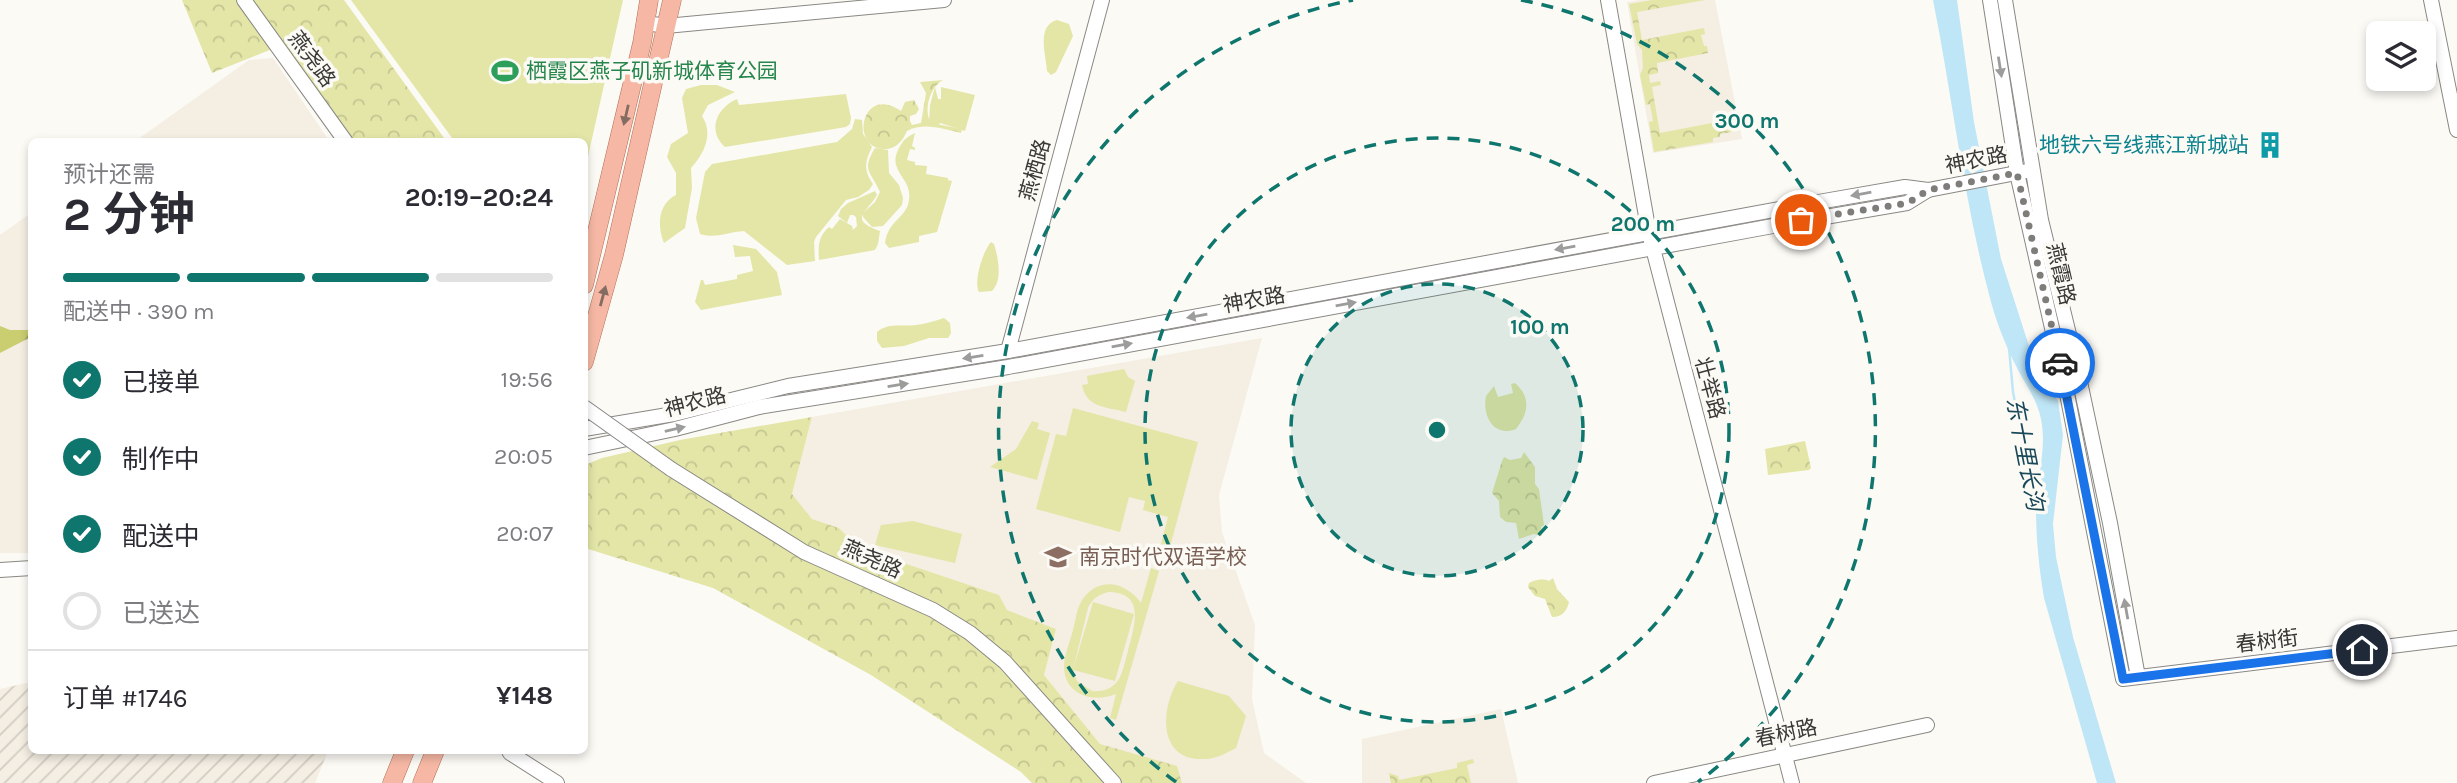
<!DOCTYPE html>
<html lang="zh">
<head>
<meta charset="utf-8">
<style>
  body { margin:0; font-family:Karla,"Noto Sans SC",sans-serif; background:#f2f2f3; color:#2b2b33; height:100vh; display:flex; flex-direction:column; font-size:26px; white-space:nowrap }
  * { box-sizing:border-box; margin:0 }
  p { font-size:23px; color:#7c7c81 }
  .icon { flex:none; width:38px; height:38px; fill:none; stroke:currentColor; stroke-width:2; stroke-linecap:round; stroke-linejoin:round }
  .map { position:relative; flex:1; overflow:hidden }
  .details { position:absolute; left:28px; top:138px; width:560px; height:616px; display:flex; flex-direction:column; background:#fff; border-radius:10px; box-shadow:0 4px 10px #0003 }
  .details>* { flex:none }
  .tools { position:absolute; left:2366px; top:21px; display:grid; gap:14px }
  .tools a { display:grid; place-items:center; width:70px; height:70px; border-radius:10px; background:#fff; box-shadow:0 4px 10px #0003; font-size:35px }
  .pin { position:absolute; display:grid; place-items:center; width:60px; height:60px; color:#fff; margin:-30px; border:4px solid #fff; border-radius:50%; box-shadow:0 2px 7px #0007 }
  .courier { position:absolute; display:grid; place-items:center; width:70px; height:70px; margin:-35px; border:5px solid #1a73e8; border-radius:50%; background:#fff; color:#222; box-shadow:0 2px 9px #0007 }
  .summary em { font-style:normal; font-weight:700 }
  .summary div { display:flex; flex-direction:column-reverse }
  .summary { display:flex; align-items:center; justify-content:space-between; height:119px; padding:0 35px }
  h1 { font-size:46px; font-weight:700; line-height:52px }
  .bar { display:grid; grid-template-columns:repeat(4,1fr); gap:10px 7px; align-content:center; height:84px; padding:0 35px }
  .bar i { height:9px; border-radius:5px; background:#e1e1e2 }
  .bar .on { background:#0f766e }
  .bar p { grid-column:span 4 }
  .line { display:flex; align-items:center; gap:18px; padding:0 35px; border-top:2px solid #e1e1e2 }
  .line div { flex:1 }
  ol { padding:0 35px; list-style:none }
  li { display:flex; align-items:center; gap:21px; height:77px }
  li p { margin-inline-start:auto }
  li .icon { padding:7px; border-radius:50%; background:#0f766e; color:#fff; stroke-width:4 }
  li:last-child { color:#7c7c81 }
  li i { width:38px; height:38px; border:4px solid #e1e1e2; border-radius:50% }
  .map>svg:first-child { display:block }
  .built { fill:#f4eee3 }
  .industrial { fill:url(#industrial-furrows) }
  .grass { fill:#e3e6a7; fill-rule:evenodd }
  .forest { fill:url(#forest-firs) }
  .park { fill:url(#park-crowns) }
  .water { fill:#bfe6f7 }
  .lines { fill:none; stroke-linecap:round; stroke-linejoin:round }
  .stream { stroke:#bfe6f7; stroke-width:2.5 }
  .minor-casing { stroke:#8a8884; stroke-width:16 }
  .major-casing { stroke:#b06d57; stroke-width:19 }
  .minor { stroke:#fff; stroke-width:14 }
  .major { stroke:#f6b8a4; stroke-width:18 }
  .minor-bridge-casing { stroke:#8a8884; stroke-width:16; stroke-linecap:butt }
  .minor-bridge { stroke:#fff; stroke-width:14 }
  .oneway { fill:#9c9c9b }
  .oneway2 { fill:#856c63 }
  .done { stroke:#7e7d7a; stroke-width:7; stroke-dasharray:0 12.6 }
  .route { stroke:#1a73e8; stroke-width:9 }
  .ring { fill:none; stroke:#0f766e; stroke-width:3.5; stroke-dasharray:12 9 }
  .labels { text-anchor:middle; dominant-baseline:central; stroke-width:7; stroke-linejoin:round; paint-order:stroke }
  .street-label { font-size:21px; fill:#3a3937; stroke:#fcfaf5 }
  .leisure-label { font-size:21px; fill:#27864d; stroke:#fcfaf5; text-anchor:start }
  .culture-label { font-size:21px; fill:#0d838f; stroke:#fcfaf5; text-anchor:end }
  .education-label { font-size:21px; fill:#785e54; stroke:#fcfaf5; text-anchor:start }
  .water-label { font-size:23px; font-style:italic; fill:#184859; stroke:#fcfaf5 }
  .centre { fill:#0f766e; stroke:#fcfaf5; stroke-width:3.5 }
  .ring-label { font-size:21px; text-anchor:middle; font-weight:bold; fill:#0f766e; stroke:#fcfaf5; stroke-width:7; stroke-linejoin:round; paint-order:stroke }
</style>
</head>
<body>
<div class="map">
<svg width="2457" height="783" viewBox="0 0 2457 783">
  <defs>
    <pattern id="industrial-furrows" width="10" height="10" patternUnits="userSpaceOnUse" patternTransform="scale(1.75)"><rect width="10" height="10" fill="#f4eee3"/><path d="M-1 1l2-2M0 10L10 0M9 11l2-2" fill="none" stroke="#d2cdc3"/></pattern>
    <pattern id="forest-firs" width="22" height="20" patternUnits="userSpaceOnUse" patternTransform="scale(1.75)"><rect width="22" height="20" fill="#cace70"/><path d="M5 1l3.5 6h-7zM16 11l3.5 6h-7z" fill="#a5a85d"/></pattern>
    <pattern id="park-crowns" width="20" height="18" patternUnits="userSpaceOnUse" patternTransform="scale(1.75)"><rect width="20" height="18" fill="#e3e6a7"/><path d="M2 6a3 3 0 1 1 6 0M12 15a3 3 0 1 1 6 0" fill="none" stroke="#c4c690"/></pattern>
  </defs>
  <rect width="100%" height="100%" fill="#fcfaf5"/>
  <g class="built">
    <polygon points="1640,0 1715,0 1742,139 1653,153 1627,2"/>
    <polygon points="273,58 330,142 134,142 249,60"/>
    <polygon points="31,213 31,553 0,553 0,235"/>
    <polygon points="1262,338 1219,495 1222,532 1255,625 1252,699 1264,753 1306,783 1182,783 1176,766 1100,745 1044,675 1056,629 1007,610 999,595 859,548 839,528 812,519 792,494 812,417"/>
    <polygon points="1501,709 1518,783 1362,783 1362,739"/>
  </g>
  <polygon class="industrial" points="31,682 32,751 328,751 315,783 0,783 0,689"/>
  <g class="grass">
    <polygon points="351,0 623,0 585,170 584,142 455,142"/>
    <path d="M1057,20L1069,24L1073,36L1056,72L1051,75L1047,71C1046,54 1036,26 1057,20Z"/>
    <path d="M701,85H717L735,92L708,105L702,116C714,134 704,154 691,168L692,188L685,228L664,243C657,225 658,204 676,195V173L667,157L671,144L688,133L682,98L686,89Z"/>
    <polygon points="935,87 938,99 941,99 941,87 975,95 965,131 940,123 938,127 929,123 930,105"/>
    <path d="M846,94L851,118L850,124L846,127L725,147C707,131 716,108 737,99L739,105Z"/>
    <path d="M855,119L862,120L863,134L872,147C865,161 863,170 873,184L869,190L858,197L846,200L816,237L814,242L815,261L787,265L744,231C728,232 715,239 700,234L696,218L705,172L712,164L837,142L852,129Z"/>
    <path d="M915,133L912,146L915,148V150L910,149L907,160L915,162V165L927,166L926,174L948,178V180L952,181L937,232L919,236V242L889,248L885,243C888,220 907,218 909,200C913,178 886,171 899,148C904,139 907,137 915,133Z"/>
    <path d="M875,148L888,150L889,173L899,185L903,198L902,205L883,226L872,227L863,217V213L875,202L880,192C871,171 861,171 875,148Z"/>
    <path d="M875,191L877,195C866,213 848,220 880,231L878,244L875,250L819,260C818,246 818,237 829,227L832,229L840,219L852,226L853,230L857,226L856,217L853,215H850L847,223L838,216L841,209L848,203Z"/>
    <path d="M991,242L994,244C998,257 1003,280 992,291L979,292C973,282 983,251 991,242Z"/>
    <polygon points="733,245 756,249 777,272 782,295 701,310 695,302 701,280 703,280 705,285 737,279 737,275 753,271 750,256 735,257"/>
    <path d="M944,318L950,323L951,333L948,338H929L904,346L882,348L877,341V332C889,322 902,327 916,325C925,324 935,321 944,318Z"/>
    <path d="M1124,369L1128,377L1135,381L1126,412C1107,407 1086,408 1082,385L1088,384L1087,376Z"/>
    <path d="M1515,383C1531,397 1529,413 1516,429C1493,438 1482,415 1486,396L1494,386L1498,397L1513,393L1511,384Z"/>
    <polygon points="1073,408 1198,442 1170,547 1161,544 1168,517 1143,510 1145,501 1129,497 1120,532 1036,509 1056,434 1066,436"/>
    <polygon points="1032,421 1039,423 1037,429 1050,433 1037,480 990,467 1016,449"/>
    <polygon points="913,521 962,534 955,563 875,545 881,525"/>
    <path d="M1151,568L1159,571L1116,720L1110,718L1116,694C1094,703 1065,696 1064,667C1064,655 1070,642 1073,630C1076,619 1077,604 1086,595C1103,576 1128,584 1141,603ZM1108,592C1147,592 1134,628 1128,651C1125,661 1123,674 1117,682C1110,690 1101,692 1092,691L1077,681L1073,670L1115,681L1134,614L1093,602L1073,670L1088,608C1092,599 1098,595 1108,592Z"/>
    <path d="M1178,681L1229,696L1246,716L1236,748C1226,753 1216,759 1205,759C1158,762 1160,709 1178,681Z"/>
  </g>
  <polygon class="forest" points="0,326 10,330 28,330 31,327 31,341 29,338 0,353"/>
  <g class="park">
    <polygon points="182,0 344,0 447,142 345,142 272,49 212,73"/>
    <polygon points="1652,0 1705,0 1637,12 1642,40 1704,28 1705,34 1701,35 1704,46 1707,46 1708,53 1657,63 1658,73 1649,75 1650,83 1660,81 1661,85 1652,87 1660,133 1712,123 1713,127 1731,124 1732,132 1720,134 1720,137 1713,138 1713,142 1654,152 1649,122 1653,121 1650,104 1646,105 1640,75 1643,68 1642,50 1637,44 1629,4"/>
    <path d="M943,80C930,87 923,110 931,123L962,129L961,133C942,129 925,122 907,131C903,140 897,148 887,149C849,152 860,83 901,111L905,102L914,100L919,109L916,114L910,116V121L912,125L921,123L926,93L920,82Z"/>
    <polygon points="812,417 792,494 812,519 839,528 859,548 999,595 1007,610 1056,629 1044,675 1100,744 1177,766 1182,783 1032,783 1021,772 871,675 713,588 585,548 585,465 602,458 680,440"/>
    <polygon points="1805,441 1811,468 1809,470 1768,475 1765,449"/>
    <polygon points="1524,452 1535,467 1535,484 1539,489 1544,525 1541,527 1542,536 1534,534 1519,539 1516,523 1506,522 1500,517 1499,501 1492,493 1502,461 1504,457 1510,460 1521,458"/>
    <path d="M1553,578L1557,589L1569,602C1567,611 1562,617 1552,617L1545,599L1535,596L1528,587L1529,583C1535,580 1542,578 1549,581Z"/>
    <polygon points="1473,759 1474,763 1467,765 1471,783 1391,783 1389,773 1398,776 1399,780 1457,768 1457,763"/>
  </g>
  <path class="water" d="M1933,0H1957L1974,122L2001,259L2029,346L2058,401L2063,435L2053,524L2056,557L2073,637L2116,783H2097L2044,598C2039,568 2036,538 2036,508C2037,478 2047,448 2041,419C2037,399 2025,384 2016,366C2006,346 1997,324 1991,302C1964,203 1953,100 1933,0Z"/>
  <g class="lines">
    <polyline class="stream" points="2009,348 2013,392 2037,514"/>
    <defs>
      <g id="minor">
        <polyline points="244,0 346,142"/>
        <polyline points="1608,0 1649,233 1792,783"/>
        <polyline points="1990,0 2017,173 2068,399 2123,679 2457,638"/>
        <polyline points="2005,0 2041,220 2076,363 2110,523 2138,677"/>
        <polyline points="2431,0 2457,130"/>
        <polyline points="646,23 666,26 944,0"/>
        <polyline points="1008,351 1102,0"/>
        <polyline points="584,429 674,414 788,386 1008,351 1801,205 1905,187 1928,190 2032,170"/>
        <polyline points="584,448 675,429 759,407 1008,367 1773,226 1907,203 1928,190"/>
        <polyline points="671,469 804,552 933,610 970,633 1005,662 1114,783"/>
        <polyline points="0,570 32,568"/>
        <polyline points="509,751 510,753 557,783"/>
        <polyline points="1654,783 1927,725"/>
      </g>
      <g id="major">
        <polyline points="584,285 642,43 649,0"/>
        <polyline points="584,362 614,255 672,0"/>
        <polyline points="392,783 405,751"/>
        <polyline points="422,783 435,751"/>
      </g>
    </defs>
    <use href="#minor" class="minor-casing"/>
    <use href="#major" class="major-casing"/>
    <use href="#minor" class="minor"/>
    <use href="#major" class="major"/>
    <defs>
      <polyline id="minor-bridge" points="584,407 671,469"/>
    </defs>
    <use href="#minor-bridge" class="minor-bridge-casing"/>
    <use href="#minor-bridge" class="minor-bridge"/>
  </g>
  <defs><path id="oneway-solid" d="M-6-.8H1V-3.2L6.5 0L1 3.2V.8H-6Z" transform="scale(1.75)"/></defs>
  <g class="oneway">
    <use href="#oneway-solid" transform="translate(2000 67) rotate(81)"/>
    <use href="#oneway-solid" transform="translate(1861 194) rotate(170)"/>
    <use href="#oneway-solid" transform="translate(1565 248) rotate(170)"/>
    <use href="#oneway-solid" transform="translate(1346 304) rotate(-10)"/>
    <use href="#oneway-solid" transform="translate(1197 316) rotate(170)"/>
    <use href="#oneway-solid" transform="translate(1122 345) rotate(-10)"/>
    <use href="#oneway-solid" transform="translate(973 357) rotate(171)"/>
    <use href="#oneway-solid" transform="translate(898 385) rotate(-9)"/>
    <use href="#oneway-solid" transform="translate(675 429) rotate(-13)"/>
    <use href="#oneway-solid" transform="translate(2126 609) rotate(-100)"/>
  </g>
  <g class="oneway2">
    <use href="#oneway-solid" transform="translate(626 115) rotate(103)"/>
    <use href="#oneway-solid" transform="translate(603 296) rotate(-75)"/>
  </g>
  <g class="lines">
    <polyline class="done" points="1801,220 1908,203 1928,190 2017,173 2060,363"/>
    <polyline class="route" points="2060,363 2123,679 2362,650"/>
  </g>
  <circle cx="1437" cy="430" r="146" fill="#0f766e" fill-opacity=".12"/>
  <g class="ring">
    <circle cx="1437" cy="430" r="146"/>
    <circle cx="1437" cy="430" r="292"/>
    <path d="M1176 782A438 438 0 0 1 1353 0M1521 0A438 438 0 0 1 1698 782"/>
  </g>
  <defs>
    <symbol id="stadium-bare" viewBox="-9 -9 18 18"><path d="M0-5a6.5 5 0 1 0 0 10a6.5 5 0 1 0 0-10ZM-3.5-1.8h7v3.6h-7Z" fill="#2e9e5b" stroke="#fcfaf5" stroke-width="2.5" paint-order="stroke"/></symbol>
    <symbol id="building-bare" viewBox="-9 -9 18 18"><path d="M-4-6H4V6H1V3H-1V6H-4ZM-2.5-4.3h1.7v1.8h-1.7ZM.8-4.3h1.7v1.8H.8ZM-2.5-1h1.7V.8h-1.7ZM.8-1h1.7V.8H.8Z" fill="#0f9aa8" stroke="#fcfaf5" stroke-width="2.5" paint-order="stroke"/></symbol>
    <symbol id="school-bare" viewBox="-9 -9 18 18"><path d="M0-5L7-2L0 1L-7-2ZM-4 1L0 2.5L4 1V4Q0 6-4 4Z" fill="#8d6e63" stroke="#fcfaf5" stroke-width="2.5" paint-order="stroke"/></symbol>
  </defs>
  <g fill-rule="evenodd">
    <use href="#stadium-bare" x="486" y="52" width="38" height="38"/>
    <use href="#building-bare" x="2251" y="126" width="38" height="38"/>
    <use href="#school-bare" x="1039" y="538" width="38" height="38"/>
  </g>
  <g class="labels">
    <g class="street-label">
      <text transform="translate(312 59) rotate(54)">燕尧路</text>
      <text transform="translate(1976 160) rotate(-11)">神农路</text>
      <text transform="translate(1035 170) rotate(-75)">燕栖路</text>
      <text transform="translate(2061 274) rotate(77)">燕霞路</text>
      <text transform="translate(1254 300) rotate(-10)">神农路</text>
      <text transform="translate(1710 388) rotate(75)">壮举路</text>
      <text transform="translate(695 402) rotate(-14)">神农路</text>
      <text transform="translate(872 559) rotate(24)">燕尧路</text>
      <text transform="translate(2267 641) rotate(-7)">春树街</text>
      <text transform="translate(1786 733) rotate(-12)">春树路</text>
    </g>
    <g class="leisure-label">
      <text x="526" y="71">栖霞区燕子矶新城体育公园</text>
    </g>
    <g class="culture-label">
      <text x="2249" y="145">地铁六号线燕江新城站</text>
    </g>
    <g class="education-label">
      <text x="1079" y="557">南京时代双语学校</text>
    </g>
    <g class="water-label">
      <text transform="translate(2025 454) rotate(79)">东十里长沟</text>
    </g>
  </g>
  <circle cx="1437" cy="430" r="10" class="centre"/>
  <g class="ring-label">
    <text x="1747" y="128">300 m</text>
    <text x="1643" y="231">200 m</text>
    <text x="1540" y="334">100 m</text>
  </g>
</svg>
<div class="tools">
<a><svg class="icon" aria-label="layers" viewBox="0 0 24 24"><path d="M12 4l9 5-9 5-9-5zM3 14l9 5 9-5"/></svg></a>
</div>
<div class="pin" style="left:1801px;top:220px;background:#ea580c"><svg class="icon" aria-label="bag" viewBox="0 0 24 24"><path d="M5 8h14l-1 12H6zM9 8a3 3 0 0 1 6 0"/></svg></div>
<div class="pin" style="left:2362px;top:650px;background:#1f2937"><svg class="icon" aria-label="home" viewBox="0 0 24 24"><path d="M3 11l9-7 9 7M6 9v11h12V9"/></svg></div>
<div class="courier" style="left:2060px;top:363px"><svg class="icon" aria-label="car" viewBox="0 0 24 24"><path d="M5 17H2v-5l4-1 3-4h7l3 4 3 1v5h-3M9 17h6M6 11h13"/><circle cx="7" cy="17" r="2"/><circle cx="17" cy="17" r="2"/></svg></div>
<section class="details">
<div class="summary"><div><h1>2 分钟</h1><p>预计还需</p></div><em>20:19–20:24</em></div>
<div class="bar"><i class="on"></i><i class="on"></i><i class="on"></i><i></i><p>配送中 · 390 m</p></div>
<ol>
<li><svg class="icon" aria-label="check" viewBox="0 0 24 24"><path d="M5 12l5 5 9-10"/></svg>已接单<p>19:56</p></li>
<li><svg class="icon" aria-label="check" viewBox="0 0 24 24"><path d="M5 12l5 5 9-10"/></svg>制作中<p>20:05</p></li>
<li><svg class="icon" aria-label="check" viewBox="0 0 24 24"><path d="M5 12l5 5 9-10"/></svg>配送中<p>20:07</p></li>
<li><i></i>已送达</li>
</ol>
<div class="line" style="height:91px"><div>订单 #1746</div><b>¥148</b></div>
</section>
</div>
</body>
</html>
